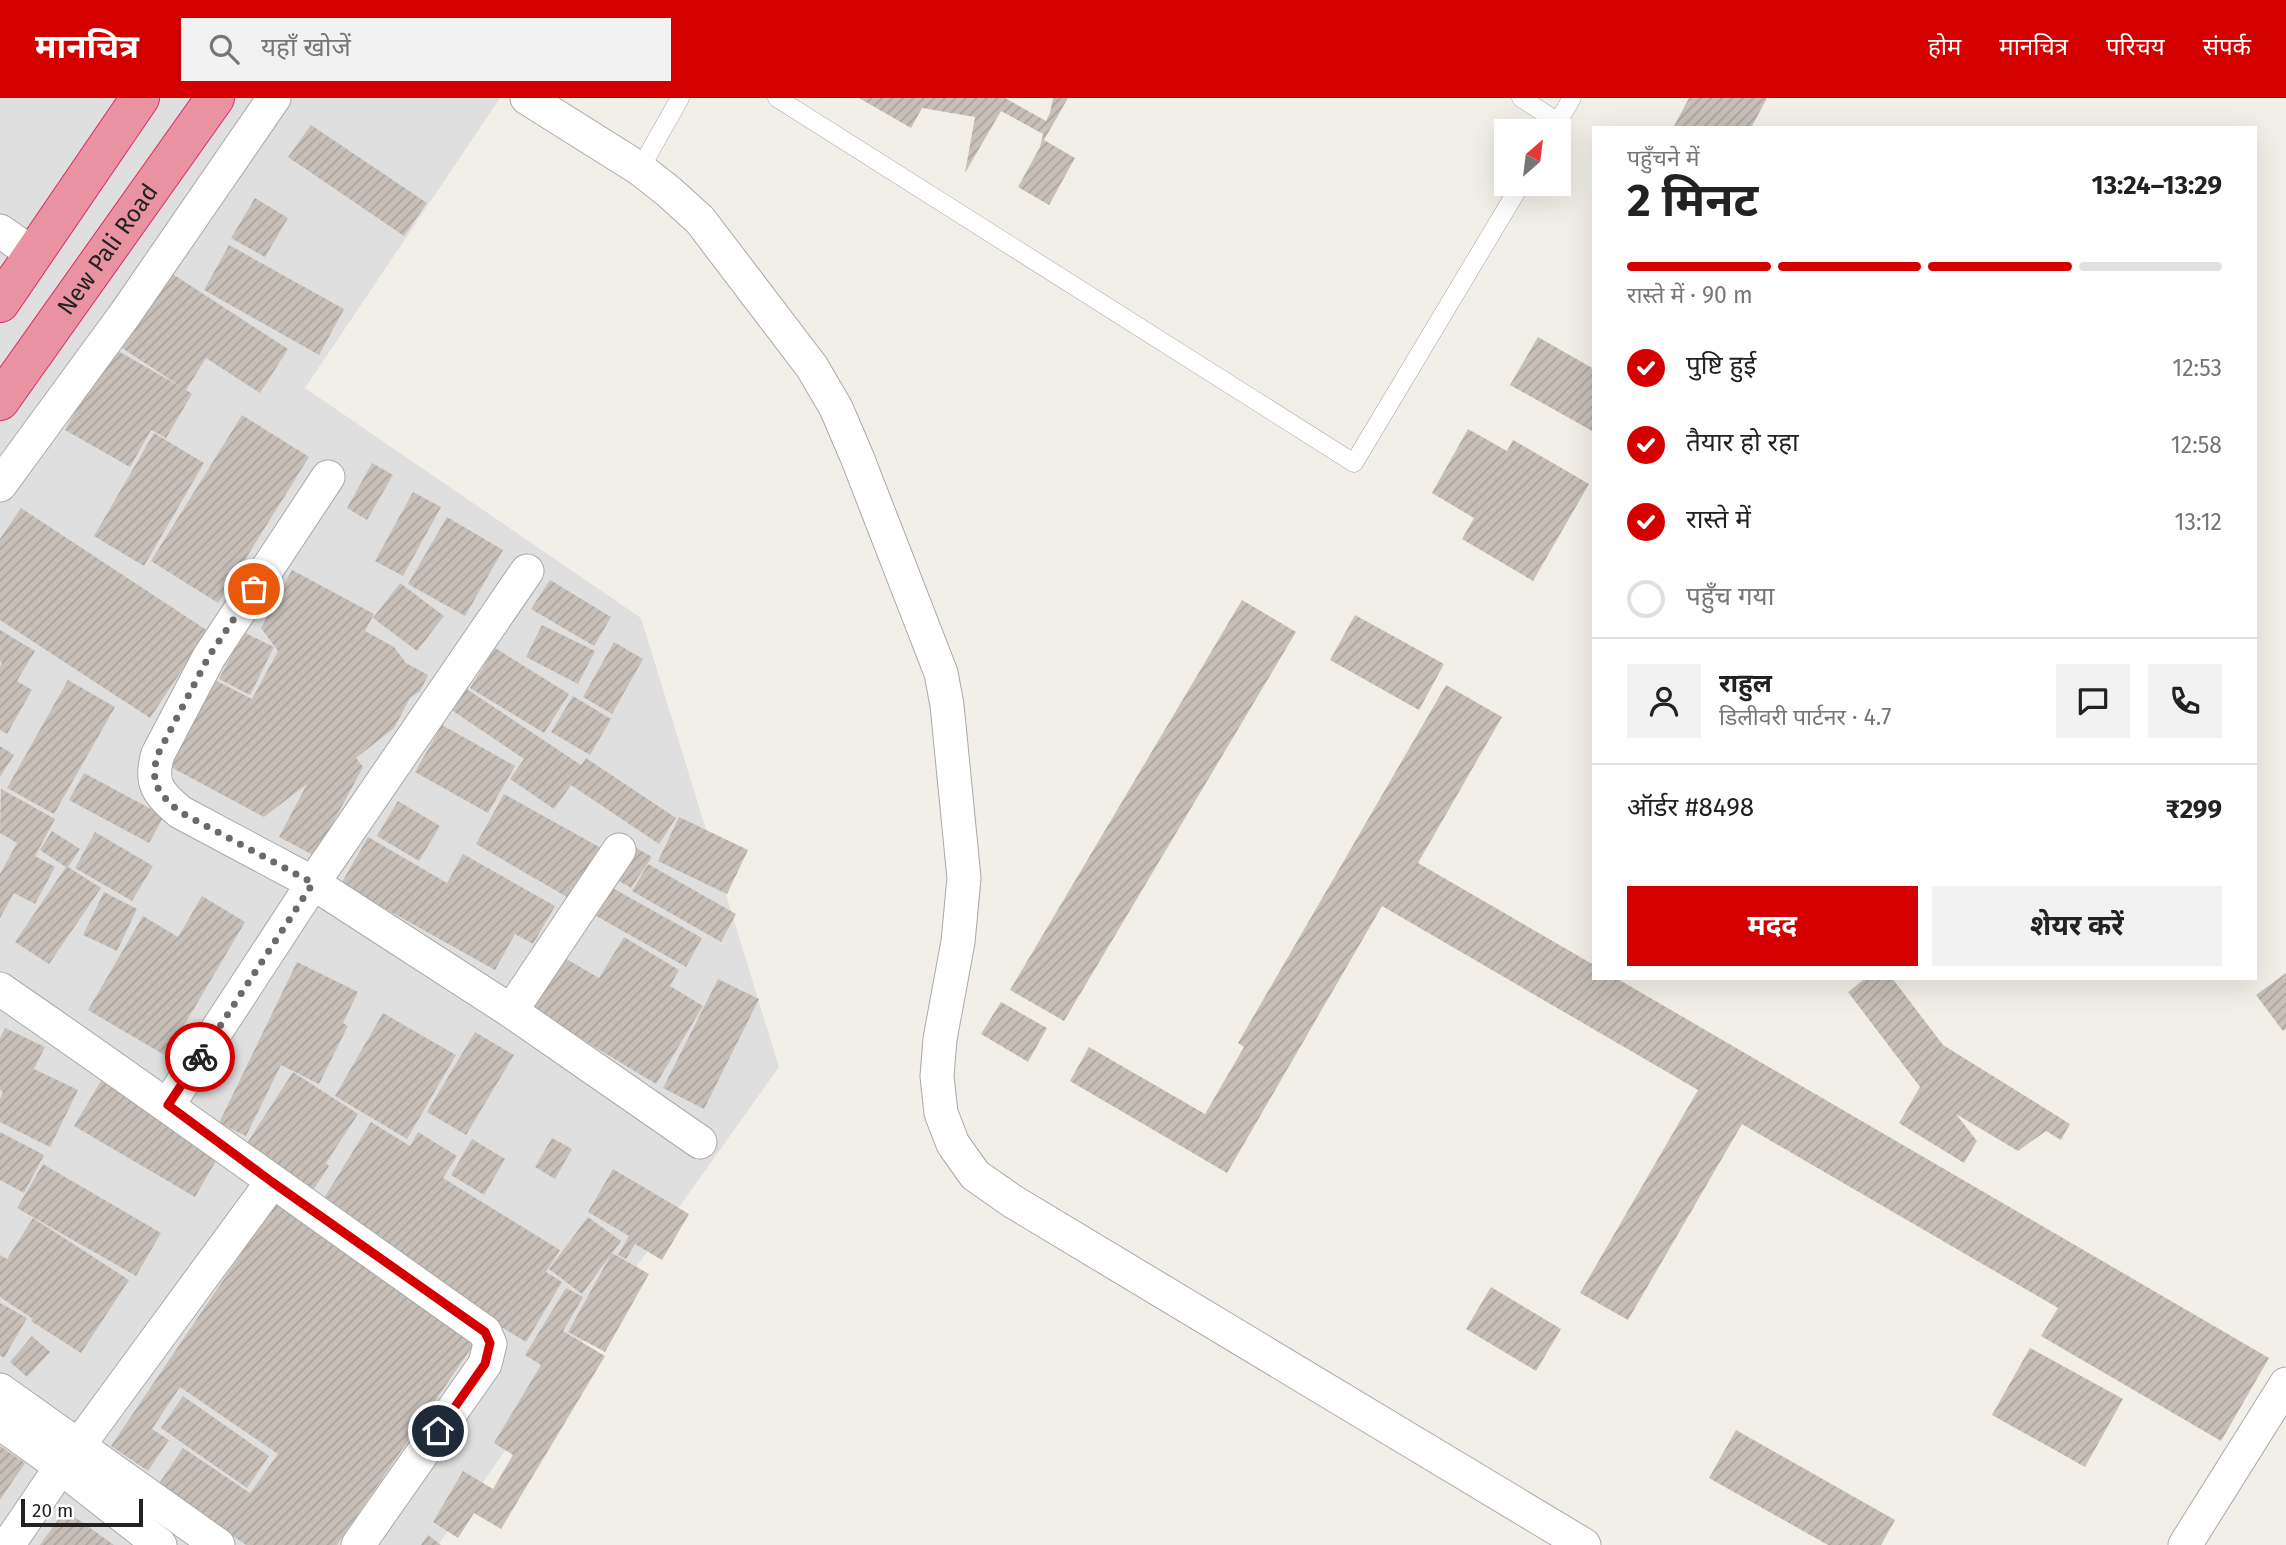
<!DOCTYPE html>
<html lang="hi">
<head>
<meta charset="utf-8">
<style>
  body { margin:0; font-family:"Fira Sans","Noto Sans Devanagari",sans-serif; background:#f2f2f2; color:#222; height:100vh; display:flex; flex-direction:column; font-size:26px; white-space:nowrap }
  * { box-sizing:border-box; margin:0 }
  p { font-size:23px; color:#767676 }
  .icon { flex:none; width:38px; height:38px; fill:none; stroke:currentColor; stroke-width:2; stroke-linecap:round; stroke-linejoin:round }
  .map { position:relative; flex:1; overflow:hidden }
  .details { position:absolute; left:1592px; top:28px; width:665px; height:854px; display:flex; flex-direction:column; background:#fff; border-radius:0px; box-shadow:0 7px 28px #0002 }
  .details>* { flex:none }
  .needle { width:46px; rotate:28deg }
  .tools { position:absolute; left:1494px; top:21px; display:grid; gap:14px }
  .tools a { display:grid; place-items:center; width:77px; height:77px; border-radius:0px; background:#fff; box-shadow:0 7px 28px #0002; font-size:35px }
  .scale { position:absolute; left:21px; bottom:18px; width:122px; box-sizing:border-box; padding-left:7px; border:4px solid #222; border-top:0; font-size:19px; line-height:24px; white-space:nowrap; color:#222; -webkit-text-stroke:5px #fff; paint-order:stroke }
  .pin { position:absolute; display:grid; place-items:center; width:60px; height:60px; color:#fff; margin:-30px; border:4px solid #fff; border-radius:50%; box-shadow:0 2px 7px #0007 }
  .courier { position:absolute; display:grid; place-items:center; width:70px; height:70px; margin:-35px; border:5px solid #d40000; border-radius:50%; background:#fff; color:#222; box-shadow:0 2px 9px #0007 }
  .overview em { font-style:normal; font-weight:700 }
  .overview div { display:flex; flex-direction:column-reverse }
  .overview { display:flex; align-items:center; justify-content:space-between; height:119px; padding:0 35px }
  h1 { font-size:46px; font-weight:700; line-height:52px }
  .bar { display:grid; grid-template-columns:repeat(4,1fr); gap:10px 7px; align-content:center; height:84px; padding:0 35px }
  .bar i { height:9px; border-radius:5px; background:#e0e0e0 }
  .bar .current { background:#d40000 }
  .bar p { grid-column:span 4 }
  .line { display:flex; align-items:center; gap:18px; padding:0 35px; border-top:2px solid #e0e0e0 }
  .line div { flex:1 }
  .round { display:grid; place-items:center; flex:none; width:74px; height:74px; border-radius:0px; background:#f2f2f2 }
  ol { padding:0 35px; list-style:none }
  li { display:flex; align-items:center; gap:21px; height:77px }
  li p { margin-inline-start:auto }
  li .icon { padding:7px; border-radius:50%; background:#d40000; color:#fff; stroke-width:4 }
  li:last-child { color:#767676 }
  li i { width:38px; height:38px; border:4px solid #e0e0e0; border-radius:50% }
  .primary-button { display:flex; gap:14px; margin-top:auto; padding:14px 35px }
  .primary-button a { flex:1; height:80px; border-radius:0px; background:#d40000; color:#fff; font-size:28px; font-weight:700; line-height:80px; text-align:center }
  .primary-button a+a { background:#f2f2f2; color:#222 }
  header { display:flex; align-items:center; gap:42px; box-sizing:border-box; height:98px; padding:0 35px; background:#d40000; color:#fff }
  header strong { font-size:33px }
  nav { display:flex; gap:38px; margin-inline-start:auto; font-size:24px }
  .search { width:490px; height:63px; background:#f2f2f2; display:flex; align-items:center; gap:18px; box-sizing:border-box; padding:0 24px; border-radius:0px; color:#767676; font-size:26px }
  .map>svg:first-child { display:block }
  .residential { fill:#e0dfdf }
  .building { fill:url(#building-hatch) }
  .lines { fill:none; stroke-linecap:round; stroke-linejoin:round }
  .lane-casing { stroke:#a9a9a9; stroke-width:19 }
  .street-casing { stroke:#a9a9a9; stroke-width:35 }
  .highway-casing { stroke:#dc2a67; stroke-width:40 }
  .lane { stroke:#fff; stroke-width:18 }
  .street { stroke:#fff; stroke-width:33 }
  .highway { stroke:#e892a2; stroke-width:38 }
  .done { stroke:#6b6a68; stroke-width:7; stroke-dasharray:0 12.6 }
  .route { stroke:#d40000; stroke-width:9 }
  .labels { text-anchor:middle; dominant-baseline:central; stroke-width:5; stroke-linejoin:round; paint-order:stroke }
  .street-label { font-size:24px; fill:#222; stroke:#fff }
</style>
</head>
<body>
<header>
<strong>मानचित्र</strong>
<div class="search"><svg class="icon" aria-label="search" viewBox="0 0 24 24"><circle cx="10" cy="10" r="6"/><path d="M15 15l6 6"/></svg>यहाँ खोजें</div>
<nav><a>होम</a><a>मानचित्र</a><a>परिचय</a><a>संपर्क</a></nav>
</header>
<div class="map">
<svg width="2286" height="1447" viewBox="0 0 2286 1447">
  <defs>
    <pattern id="building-hatch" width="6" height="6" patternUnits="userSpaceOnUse" patternTransform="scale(1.75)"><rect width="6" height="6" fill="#c7bfb8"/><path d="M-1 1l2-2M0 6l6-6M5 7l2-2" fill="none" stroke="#aba49e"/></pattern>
  </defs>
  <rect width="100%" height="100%" fill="#f2efe9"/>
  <polygon class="residential" points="0,0 500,0 305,290 641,520 779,969 438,1447 0,1447"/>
  <g class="building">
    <polygon points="859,0 1005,0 1046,23 1050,15 1053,0 1068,0 1044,42 1075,60 1049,107 1018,89 1040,49 1043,36 1001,13 965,75 975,19 922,10 911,30"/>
    <polygon points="1689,0 1767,0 1751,30 1673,30"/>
    <polygon points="311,27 427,105 404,138 288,59"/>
    <polygon points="255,100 288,120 265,159 231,140"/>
    <polygon points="229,147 344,211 319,257 204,192"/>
    <polygon points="168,173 288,251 260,295 206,260 186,292 192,296 166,340 151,332 130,369 65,332 111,249 183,290 119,248"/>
    <polygon points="1538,239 1594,271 1594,334 1510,287"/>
    <polygon points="242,317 309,359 218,505 151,463"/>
    <polygon points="1468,331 1507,353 1513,342 1589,386 1533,483 1462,441 1474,420 1432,395"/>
    <polygon points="154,335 204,365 144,468 94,438"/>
    <polygon points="372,365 393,377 367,422 347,410"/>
    <polygon points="413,394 441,409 403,478 375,463"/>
    <polygon points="21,410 208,533 150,620 0,522 0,441"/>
    <polygon points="447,419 503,452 465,518 408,486"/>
    <polygon points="292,472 374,516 365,533 394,549 406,565 428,577 420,593 410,600 394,630 356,660 363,669 315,758 279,739 307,686 264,719 167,667 213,581 252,601 278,553 261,530"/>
    <polygon points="550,482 611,519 594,548 531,511"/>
    <polygon points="400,485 444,518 417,553 373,520"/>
    <polygon points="1242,502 1296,534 1064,923 1010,892"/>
    <polygon points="1355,517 1444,566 1419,612 1330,562"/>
    <polygon points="542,527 595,553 578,586 526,559"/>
    <polygon points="0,532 35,553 17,583 32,592 7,636 0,632 0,569 2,565 0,563"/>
    <polygon points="243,534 274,549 250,597 219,581"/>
    <polygon points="614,544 643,561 612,616 583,599"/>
    <polygon points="495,550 569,596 544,635 470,590"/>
    <polygon points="68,582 115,609 54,716 7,690"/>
    <polygon points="1446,587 1502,619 1418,765 1594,867 1594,880 1616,880 2269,1260 2221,1343 2041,1238 2058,1210 1742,1026 1628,1222 1580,1195 1698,992 1382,808 1227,1075 1070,983 1089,949 1205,1016 1244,949 1238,945"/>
    <polygon points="462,588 581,667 586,660 676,720 659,746 571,687 554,711 510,681 524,661 447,609"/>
    <polygon points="573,598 611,621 590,657 551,634"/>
    <polygon points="442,627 515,668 488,715 415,674"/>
    <polygon points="0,648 14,657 0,679"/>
    <polygon points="84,675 164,718 149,745 69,702"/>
    <polygon points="1,691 55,721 35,758 55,769 35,806 14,795 0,820 0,776 17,745 0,735"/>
    <polygon points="504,696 601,750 572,802 476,746"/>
    <polygon points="398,703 440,728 419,763 377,738"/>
    <polygon points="679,719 748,752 727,796 658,763"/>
    <polygon points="52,733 80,751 68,769 101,790 49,866 15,844 66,769 40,752"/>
    <polygon points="95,734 153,768 132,803 75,770"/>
    <polygon points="368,739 447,785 463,756 555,808 533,846 515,836 495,872 341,786"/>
    <polygon points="633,748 652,759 631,790 613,779"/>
    <polygon points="648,766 736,816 721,844 632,793"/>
    <polygon points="609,788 702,840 686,869 593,816"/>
    <polygon points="104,794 137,811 117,853 83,837"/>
    <polygon points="202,798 245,824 166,958 88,912 143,818 178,839"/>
    <polygon points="624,839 679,872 670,888 703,908 656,986 532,911 563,859 599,880"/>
    <polygon points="297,864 358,894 343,925 348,928 319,986 281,967 246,1038 219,1025"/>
    <polygon points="2286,875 2286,931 2283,933 2256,897"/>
    <polygon points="1866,880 1892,880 1943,947 2070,1026 2061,1042 2046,1033 2018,1053 1956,1016 1977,1043 1964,1065 1899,1025 1920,989 1848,894"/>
    <polygon points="718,881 759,901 704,1011 663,990"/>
    <polygon points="1001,904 1047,930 1028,964 981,936"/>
    <polygon points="383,915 456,957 407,1041 335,998"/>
    <polygon points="5,930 45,949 34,971 78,992 50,1049 0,1024 0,1001 3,994 0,992 0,940"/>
    <polygon points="475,934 514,957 466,1037 427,1014"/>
    <polygon points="293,974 358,1016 326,1065 329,1068 308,1100 240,1056"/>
    <polygon points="101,983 221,1054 195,1099 74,1028"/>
    <polygon points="371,1024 410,1048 418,1034 457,1058 443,1080 560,1152 546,1174 562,1184 526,1244 450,1198 318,1110"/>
    <polygon points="0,1034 44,1057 24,1095 0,1082"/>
    <polygon points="552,1040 572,1051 555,1081 535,1069"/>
    <polygon points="472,1041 505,1061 484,1097 451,1077"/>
    <polygon points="43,1066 161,1135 136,1178 17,1110"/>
    <polygon points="613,1071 689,1116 662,1162 635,1146 626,1161 618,1157 629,1138 588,1114"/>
    <polygon points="276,1104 478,1240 337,1447 246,1447 158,1387 183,1350 250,1395 278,1356 180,1289 152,1331 169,1342 148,1373 111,1348"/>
    <polygon points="588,1119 621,1143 582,1196 549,1171"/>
    <polygon points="33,1120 129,1182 81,1255 31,1223 33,1221 0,1199 0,1157 7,1161"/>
    <polygon points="612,1155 649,1176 605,1254 568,1234"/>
    <polygon points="1491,1189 1561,1231 1536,1273 1466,1231"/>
    <polygon points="566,1190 583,1199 563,1233 605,1258 501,1431 474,1415 458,1440 433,1424 463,1373 493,1391 513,1357 494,1345 541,1267 525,1257"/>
    <polygon points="0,1205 27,1220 4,1260 0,1257"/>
    <polygon points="32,1238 50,1254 27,1279 10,1264"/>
    <polygon points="2030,1250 2123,1301 2085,1369 1992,1317"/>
    <polygon points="183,1298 269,1358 247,1390 161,1330"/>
    <polygon points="1736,1332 1895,1422 1881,1447 1828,1447 1709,1380"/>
    <polygon points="0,1348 25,1365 0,1402"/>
    <polygon points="65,1412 114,1447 40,1447"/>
    <polygon points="428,1437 441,1447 421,1447"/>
  </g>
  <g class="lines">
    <defs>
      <g id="lane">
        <polyline points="777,0 1354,365 1521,86"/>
        <polyline points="1521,0 1558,24 1552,33"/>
        <polyline points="1558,24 1572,0"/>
        <polyline points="640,71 680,0"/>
      </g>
      <g id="street">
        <polyline points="527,0 640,71 668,93 700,122 812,269 836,310 857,359 941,575 947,607 964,780 958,844 940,941 937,978 941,1015 953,1046 975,1077 1012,1103 1584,1447"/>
        <polyline points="0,133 33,156"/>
        <path d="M328,379L209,559L158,656C149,685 158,695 180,714L313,785L527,473"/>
        <polyline points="0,387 126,215 274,0"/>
        <path d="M0,891C163,1003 323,1120 485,1234L490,1246L485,1266L358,1447"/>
        <polyline points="511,913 619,752"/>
        <polyline points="168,1007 313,785 511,913 700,1044"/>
        <polyline points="0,1292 218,1447"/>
        <polyline points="0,1325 45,1357 160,1447"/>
        <polyline points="79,1347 272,1084"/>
        <polyline points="8,1447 61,1369"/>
        <polyline points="2185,1447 2286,1286"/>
      </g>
      <g id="highway">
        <polyline points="0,205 140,0"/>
        <path id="s1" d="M0,303L215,0"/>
      </g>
    </defs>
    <use href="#lane" class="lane-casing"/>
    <use href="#street" class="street-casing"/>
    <use href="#highway" class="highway-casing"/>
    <use href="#lane" class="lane"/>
    <use href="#street" class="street"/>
    <use href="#highway" class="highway"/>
  </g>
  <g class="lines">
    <path class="done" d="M200,959L313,785L180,714C158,695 149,685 158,656L209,558L254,491"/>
    <polyline class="route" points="200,959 168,1007 272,1084 485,1234 490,1245 485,1266 438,1333"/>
  </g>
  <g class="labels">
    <g class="street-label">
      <text stroke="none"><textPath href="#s1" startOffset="186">New Pali Road</textPath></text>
    </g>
  </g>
</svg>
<div class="tools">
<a><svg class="needle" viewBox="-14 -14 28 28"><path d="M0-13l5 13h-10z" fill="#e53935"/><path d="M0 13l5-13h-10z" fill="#767676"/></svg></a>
</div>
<div class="scale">20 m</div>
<div class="pin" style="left:254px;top:491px;background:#ea580c"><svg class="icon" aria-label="bag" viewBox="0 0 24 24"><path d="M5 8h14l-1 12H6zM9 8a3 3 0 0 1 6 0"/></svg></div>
<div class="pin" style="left:438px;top:1333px;background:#1f2937"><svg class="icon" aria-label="home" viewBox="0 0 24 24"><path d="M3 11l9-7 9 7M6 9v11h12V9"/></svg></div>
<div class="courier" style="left:200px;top:959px"><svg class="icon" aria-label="bike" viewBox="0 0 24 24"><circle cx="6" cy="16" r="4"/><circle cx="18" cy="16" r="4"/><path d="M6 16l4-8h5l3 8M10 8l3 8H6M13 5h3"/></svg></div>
<section class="details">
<div class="overview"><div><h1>2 मिनट</h1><p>पहुँचने में</p></div><em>13:24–13:29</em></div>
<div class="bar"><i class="current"></i><i class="current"></i><i class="current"></i><i></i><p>रास्ते में · 90 m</p></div>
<ol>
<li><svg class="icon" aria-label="check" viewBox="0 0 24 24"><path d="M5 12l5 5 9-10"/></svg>पुष्टि हुई<p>12:53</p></li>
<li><svg class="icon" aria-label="check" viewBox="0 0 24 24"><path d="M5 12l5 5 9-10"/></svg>तैयार हो रहा<p>12:58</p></li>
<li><svg class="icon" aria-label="check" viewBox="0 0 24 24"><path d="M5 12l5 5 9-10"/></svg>रास्ते में<p>13:12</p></li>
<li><i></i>पहुँच गया</li>
</ol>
<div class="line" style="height:126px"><a class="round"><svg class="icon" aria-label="person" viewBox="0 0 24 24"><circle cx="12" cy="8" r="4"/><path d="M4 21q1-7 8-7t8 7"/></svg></a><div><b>राहुल</b><p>डिलीवरी पार्टनर · 4.7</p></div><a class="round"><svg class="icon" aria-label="chat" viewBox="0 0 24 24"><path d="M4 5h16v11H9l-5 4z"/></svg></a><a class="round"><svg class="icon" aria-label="phone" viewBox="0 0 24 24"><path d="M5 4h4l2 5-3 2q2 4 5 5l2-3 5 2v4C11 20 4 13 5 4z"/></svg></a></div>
<div class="line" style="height:91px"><div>ऑर्डर #8498</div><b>₹299</b></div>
<div class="primary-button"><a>मदद</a><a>शेयर करें</a></div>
</section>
</div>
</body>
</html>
